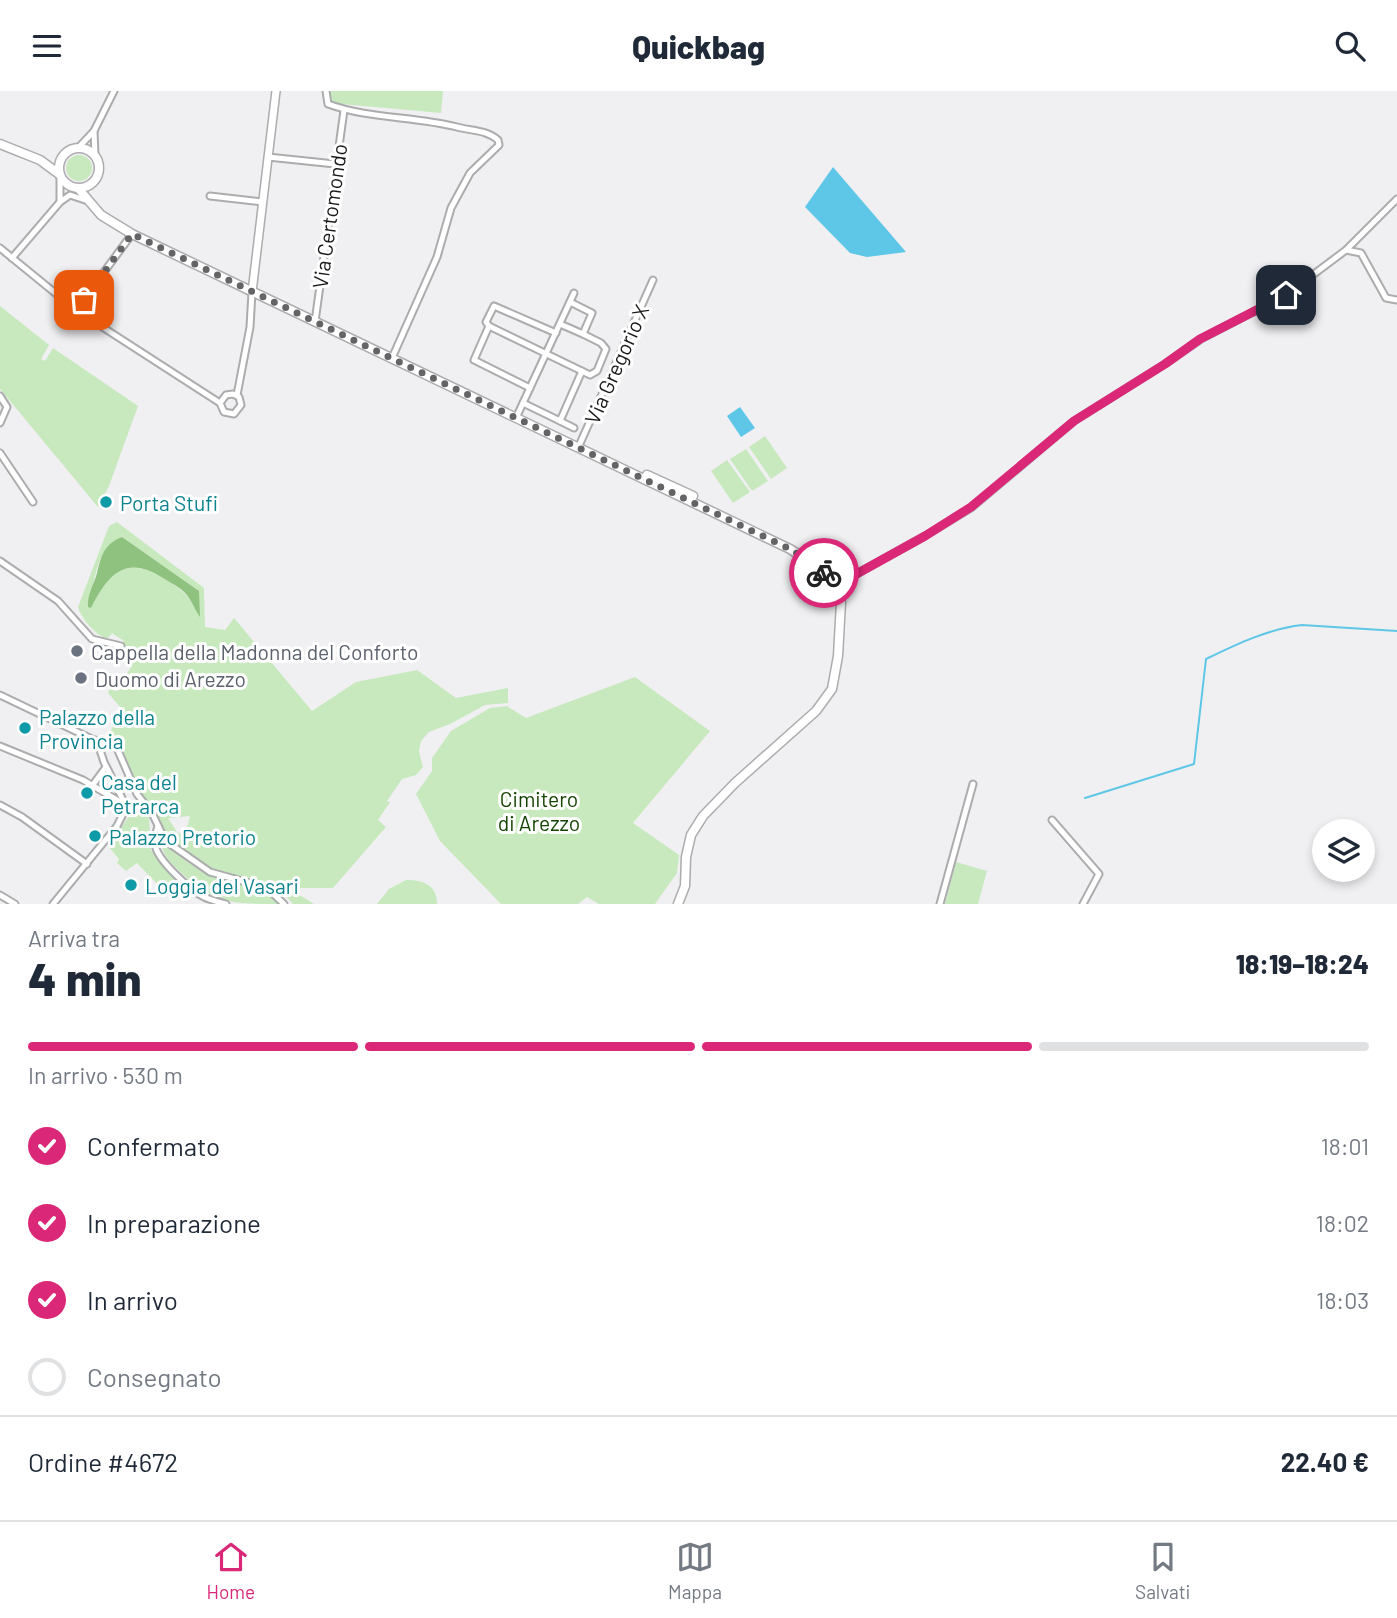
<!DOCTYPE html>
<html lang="it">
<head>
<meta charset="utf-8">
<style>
  body { margin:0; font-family:Barlow,sans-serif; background:#f6f6f7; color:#1f2937; height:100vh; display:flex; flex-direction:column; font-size:26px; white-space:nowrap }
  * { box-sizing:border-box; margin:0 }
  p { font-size:23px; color:#747a83 }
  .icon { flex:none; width:38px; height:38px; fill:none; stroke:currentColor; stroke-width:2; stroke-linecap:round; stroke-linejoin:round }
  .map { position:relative; height:813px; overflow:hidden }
  .details { display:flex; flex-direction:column; background:#fff; flex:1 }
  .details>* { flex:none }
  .tools { position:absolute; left:1312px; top:728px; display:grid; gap:14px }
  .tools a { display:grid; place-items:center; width:63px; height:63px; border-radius:50%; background:#fff; box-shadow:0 4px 10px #0003; font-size:35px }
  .pin { position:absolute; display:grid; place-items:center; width:60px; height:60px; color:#fff; margin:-30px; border-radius:14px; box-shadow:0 4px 10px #0006 }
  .courier { position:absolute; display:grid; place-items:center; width:70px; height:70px; margin:-35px; border:5px solid #db2777; border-radius:50%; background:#fff; color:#222; box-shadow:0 2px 9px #0007 }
  .head em { font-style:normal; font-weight:800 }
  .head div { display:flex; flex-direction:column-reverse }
  .head { display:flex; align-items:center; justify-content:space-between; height:119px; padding:0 28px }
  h1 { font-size:46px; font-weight:800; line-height:52px }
  .bar { display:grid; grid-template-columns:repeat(4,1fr); gap:10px 7px; align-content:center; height:84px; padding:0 28px }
  .bar i { height:9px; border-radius:5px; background:#e0e1e3 }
  .bar .selected { background:#db2777 }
  .bar p { grid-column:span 4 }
  .line { display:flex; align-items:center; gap:18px; padding:0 28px; border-top:2px solid #e0e1e3 }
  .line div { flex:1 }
  ol { padding:0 28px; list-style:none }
  li { display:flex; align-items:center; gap:21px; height:77px }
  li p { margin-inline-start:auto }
  li .icon { padding:7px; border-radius:50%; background:#db2777; color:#fff; stroke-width:4 }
  li:last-child { color:#747a83 }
  li i { width:38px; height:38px; border:4px solid #e0e1e3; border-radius:50% }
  header { display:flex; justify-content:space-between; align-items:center; height:91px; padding:0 28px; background:#fff; font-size:32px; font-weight:800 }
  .menu { display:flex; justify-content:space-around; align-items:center; height:98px; border-top:2px solid #e0e1e3; background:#fff; font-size:19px; color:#747a83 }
  .menu a { display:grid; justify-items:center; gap:4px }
  .menu .selected { color:#db2777 }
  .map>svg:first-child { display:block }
  .green { fill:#c8e9be; fill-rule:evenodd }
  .forest { fill:#8fc27f }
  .water { fill:#5ec7e7 }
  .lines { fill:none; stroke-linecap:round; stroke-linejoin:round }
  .stream { stroke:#5ec7e7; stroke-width:2 }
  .minor-casing { stroke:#acacae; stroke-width:9 }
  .tertiary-casing { stroke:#acacae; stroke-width:10 }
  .secondary-casing { stroke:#acacae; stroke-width:11 }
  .minor { stroke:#fff; stroke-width:5 }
  .tertiary { stroke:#fff; stroke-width:7 }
  .secondary { stroke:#fff; stroke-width:8 }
  .done { stroke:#646466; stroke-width:7; stroke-dasharray:0 12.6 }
  .route { stroke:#db2777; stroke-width:9 }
  .culture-dot { fill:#0f9aa8; stroke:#fff; stroke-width:2.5 }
  .worship-dot { fill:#6b7280; stroke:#fff; stroke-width:2.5 }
  .labels { text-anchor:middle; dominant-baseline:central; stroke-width:6; stroke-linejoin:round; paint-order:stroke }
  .street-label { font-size:21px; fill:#19191a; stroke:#fff }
  .culture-label { font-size:21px; fill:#0d838f; stroke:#fff; text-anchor:start }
  .worship-label { font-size:21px; fill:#5b616d; stroke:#fff; text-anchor:start }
  .park-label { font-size:21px; fill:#144400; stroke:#fff }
</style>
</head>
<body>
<header><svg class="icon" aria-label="menu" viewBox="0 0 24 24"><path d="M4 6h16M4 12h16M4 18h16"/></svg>Quickbag<svg class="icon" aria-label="search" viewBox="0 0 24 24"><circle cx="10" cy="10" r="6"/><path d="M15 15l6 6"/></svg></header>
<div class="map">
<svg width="1397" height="813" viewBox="0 0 1397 813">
  <rect width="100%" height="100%" fill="#f0f0f2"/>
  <g class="green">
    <polygon points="331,0 443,0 441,22 330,12"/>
    <circle cx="79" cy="77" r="13"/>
    <polygon points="0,215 49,254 41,268 45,270 53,257 138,315 109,395 98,416 0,298"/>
    <polygon points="765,345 787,377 771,388 749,356"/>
    <polygon points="746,358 768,390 752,400 730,368"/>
    <polygon points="727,369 750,401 733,412 711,380"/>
    <path d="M117,431L204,497L205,536L225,539L234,527L312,620L356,591L417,579L456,607L508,597V612L485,614L450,633L429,641L421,650L419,660L423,676L416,684L402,688L387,710L390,711L378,729L386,736L333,797H299L298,803L314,813H293L279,798L267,797L210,781L170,753L137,703L119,659L106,651L121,617L108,602L111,595L114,600L119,599L122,595L120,592L132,575L117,562L124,550L112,542L107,548C95,543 82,529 78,516L109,435ZM122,446L199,500L194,515C187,503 179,497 167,489C128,464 110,478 91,517C93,492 96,456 122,446ZM190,725L186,742L182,744L177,741L168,727Z"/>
    <polygon points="635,586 710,640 633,732 679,764 677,782 655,813 599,813 587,806 578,813 501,813 440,750 416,703 432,680 432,667 451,640 490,617 507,615 526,627"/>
    <polygon points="142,716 149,725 151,759 176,786 164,800 137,772 126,780 117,772 119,768 108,755 134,718 140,721"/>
    <path d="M162,748C178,767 202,782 226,790C247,796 265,795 280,813C229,813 213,813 175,776C167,767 160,760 162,748Z"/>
    <polygon points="956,771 987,780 978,813 945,813"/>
    <path d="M406,789C423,789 437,794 437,813H377L389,798Z"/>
  </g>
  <path class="forest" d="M122,446L199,500L200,526C195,519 192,510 186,503C180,496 171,492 163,487C126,463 108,483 91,517L88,516C87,503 94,494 97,482C101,465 104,453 122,446Z"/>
  <g class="water">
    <polygon points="833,76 906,161 867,166 850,162 805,116"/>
    <polygon points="740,316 755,337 741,346 727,325"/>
  </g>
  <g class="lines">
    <path class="stream" d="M1085,707L1194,673L1206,568C1237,553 1268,538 1302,534L1397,540"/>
    <defs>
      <g id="minor">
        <path d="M326,0L328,13C369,28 415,25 457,36C472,40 487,39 498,49L499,54L470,82L451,117L437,166L392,267"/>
        <polyline points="94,40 95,65"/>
        <polyline points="78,57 94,40 114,0"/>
        <polyline points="268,66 335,73"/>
        <polyline points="210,105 262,111"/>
        <polyline points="60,111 60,84"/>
        <polyline points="0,157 76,219 220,312 224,321 234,323 241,314 239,306 233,303 226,304 220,312"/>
        <polyline points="1346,159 1361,162 1386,207 1397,209"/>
        <polyline points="12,167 60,111 70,104 85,109"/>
        <polyline points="76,219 132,143"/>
        <polyline points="315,231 344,19"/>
        <polyline points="560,233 583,243 592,222 570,211"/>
        <polyline points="489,235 486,231 494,215 556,242"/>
        <polyline points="530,297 474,269 489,235 590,284 597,280 606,258 601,252 583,243"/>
        <polyline points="237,304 250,236 252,201"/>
        <polyline points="0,305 7,316 0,332"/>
        <polyline points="523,312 560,330 582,280"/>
        <polyline points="516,327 574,202"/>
        <polyline points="560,330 574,337"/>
        <polyline points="578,357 653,189"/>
        <polyline points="0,362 33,411"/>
        <polyline points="0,470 58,510 92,548 121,555"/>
        <polyline points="834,493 851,486 925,445 971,417 1074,330 1165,273 1201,248 1286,204 1346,159 1397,108"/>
        <polyline points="0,604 92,648 116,655 137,703 152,722 163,745 170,753 210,781 267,797 284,813"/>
        <polyline points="97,650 104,671 125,713"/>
        <polyline points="0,655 83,689 127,715"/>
        <polyline points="92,695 106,676"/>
        <polyline points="0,714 22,726 87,773"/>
        <polyline points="1052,729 1099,783 1083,813"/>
        <path d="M158,735C156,742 153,750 156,757C160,771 191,800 204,806C211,809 218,811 226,813"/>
        <polyline points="0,804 15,813"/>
        <polyline points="53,813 117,735 127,715"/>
        <polyline points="940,813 973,693"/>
      </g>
      <polyline id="tertiary" points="252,201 276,0"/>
      <g id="secondary">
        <polyline points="0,53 40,69 59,83"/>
        <circle cx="79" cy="77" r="20"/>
        <polyline points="78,97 101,124 132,143 790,458 818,476 834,493 841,511 838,565 832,598 816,620 735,692 703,725 691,744 686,766 685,795 678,813"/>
        <polyline points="647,384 693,405"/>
      </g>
    </defs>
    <use href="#minor" class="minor-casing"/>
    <use href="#tertiary" class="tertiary-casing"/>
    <use href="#secondary" class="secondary-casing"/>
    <use href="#minor" class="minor"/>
    <use href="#tertiary" class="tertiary"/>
    <use href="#secondary" class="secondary"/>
  </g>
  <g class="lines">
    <polyline class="done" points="84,209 132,143 790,458 818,476 824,482"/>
    <polyline class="route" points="824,482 834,493 851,486 925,445 971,416 1074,330 1165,273 1200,248 1286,204"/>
  </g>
  <g class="culture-dot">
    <circle cx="106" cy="411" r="7"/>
    <circle cx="25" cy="637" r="7"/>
    <circle cx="87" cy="702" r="7"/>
    <circle cx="95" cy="745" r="7"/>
    <circle cx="131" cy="794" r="7"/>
  </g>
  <g class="worship-dot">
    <circle cx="77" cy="560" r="7"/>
    <circle cx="81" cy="587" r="7"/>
  </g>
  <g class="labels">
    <g class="street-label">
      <text transform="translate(329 125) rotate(-82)">Via Certomondo</text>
      <text transform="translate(616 273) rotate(-66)">Via Gregorio X</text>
    </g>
    <g class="culture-label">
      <text x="120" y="411">Porta Stufi</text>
      <text x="39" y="625">Palazzo della<tspan x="39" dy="24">Provincia</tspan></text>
      <text x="101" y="690">Casa del<tspan x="101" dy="24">Petrarca</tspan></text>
      <text x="109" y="745">Palazzo Pretorio</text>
      <text x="145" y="794">Loggia del Vasari</text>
    </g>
    <g class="worship-label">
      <text x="91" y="560">Cappella della Madonna del Conforto</text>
      <text x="95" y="587">Duomo di Arezzo</text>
    </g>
    <g class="park-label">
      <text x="539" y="707">Cimitero<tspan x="539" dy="24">di Arezzo</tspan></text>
    </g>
  </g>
</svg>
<div class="tools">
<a><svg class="icon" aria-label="layers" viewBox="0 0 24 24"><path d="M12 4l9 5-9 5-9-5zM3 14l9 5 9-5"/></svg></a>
</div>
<div class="pin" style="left:84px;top:209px;background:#ea580c"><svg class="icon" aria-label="bag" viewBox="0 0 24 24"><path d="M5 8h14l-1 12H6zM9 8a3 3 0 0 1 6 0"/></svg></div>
<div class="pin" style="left:1286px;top:204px;background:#1f2937"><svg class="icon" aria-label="home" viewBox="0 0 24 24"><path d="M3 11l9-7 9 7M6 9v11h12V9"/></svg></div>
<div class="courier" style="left:824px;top:482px"><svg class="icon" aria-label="bike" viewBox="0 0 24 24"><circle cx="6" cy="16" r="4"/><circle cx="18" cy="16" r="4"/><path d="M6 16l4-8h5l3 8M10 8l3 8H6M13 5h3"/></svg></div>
</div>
<section class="details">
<div class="head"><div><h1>4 min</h1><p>Arriva tra</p></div><em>18:19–18:24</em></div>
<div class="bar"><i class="selected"></i><i class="selected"></i><i class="selected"></i><i></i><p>In arrivo · 530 m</p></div>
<ol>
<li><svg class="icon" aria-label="check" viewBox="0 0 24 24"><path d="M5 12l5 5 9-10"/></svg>Confermato<p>18:01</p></li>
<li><svg class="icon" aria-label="check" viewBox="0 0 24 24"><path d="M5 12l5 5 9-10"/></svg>In preparazione<p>18:02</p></li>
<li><svg class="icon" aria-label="check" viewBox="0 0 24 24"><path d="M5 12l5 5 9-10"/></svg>In arrivo<p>18:03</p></li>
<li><i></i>Consegnato</li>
</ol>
<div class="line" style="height:91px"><div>Ordine #4672</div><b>22.40 €</b></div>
</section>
<nav class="menu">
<a class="selected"><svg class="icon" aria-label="home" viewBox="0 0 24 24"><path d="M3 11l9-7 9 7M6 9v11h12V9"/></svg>Home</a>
<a><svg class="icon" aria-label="map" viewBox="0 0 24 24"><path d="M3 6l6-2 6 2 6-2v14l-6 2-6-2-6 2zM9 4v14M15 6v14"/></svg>Mappa</a>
<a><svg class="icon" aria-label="saved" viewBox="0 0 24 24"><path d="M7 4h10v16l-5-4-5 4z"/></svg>Salvati</a>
</nav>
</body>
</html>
